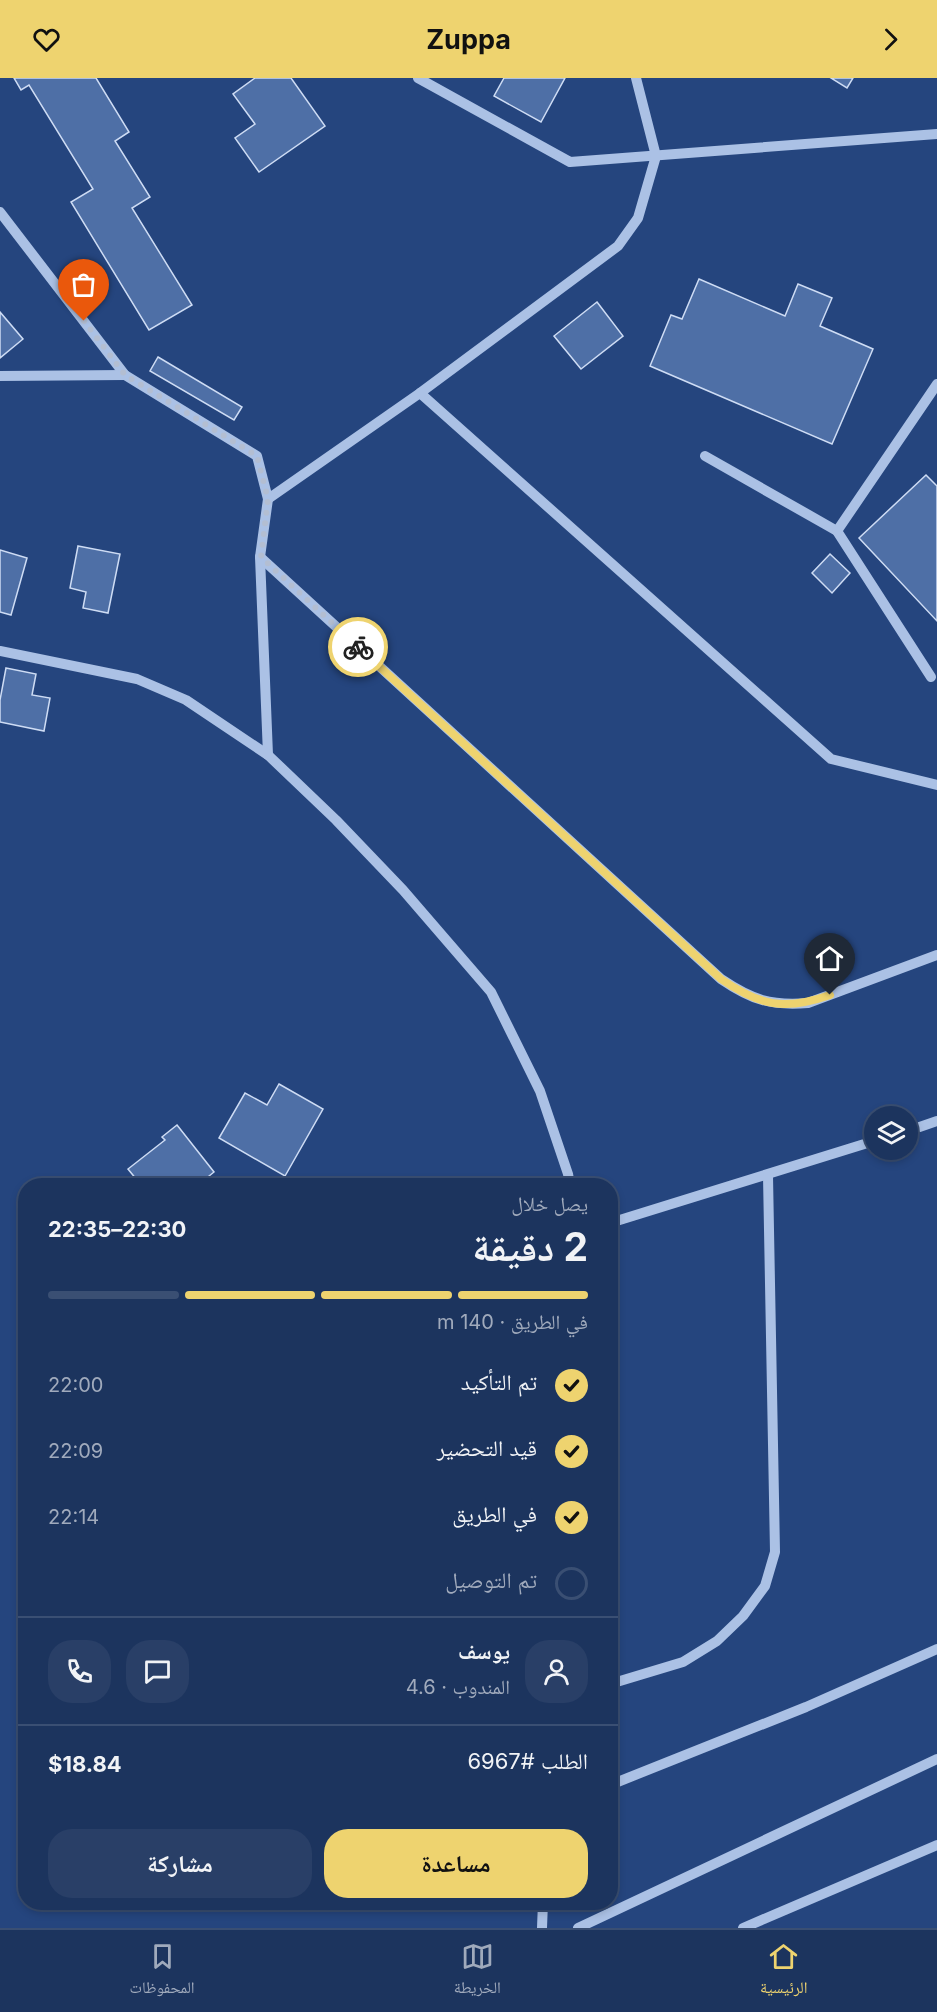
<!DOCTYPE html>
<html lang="ar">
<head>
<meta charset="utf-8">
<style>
  body { margin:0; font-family:Inter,"Noto Naskh Arabic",sans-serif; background:#293f67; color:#f1f3f6; direction:rtl; height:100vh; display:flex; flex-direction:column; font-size:22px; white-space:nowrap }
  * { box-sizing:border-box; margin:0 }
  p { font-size:20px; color:#a0aabc }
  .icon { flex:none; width:33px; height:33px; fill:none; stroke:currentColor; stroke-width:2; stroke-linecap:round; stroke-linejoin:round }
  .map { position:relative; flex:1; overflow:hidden; direction:ltr }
  .panel { position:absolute; left:18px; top:1100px; width:600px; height:732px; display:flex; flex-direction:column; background:#1c345e; border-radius:24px; box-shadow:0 3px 9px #0003,0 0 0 2px #3a4f73; direction:rtl }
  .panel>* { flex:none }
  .buttons { position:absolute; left:864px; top:1028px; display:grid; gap:12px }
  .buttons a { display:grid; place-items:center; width:54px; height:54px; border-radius:50%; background:#1c345e; box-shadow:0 3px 9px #0003,0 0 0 2px #3a4f73; font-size:30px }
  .pin { position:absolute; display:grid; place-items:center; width:51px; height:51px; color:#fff; margin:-62px -26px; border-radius:50% 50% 50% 0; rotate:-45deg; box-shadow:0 0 6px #0007 }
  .pin .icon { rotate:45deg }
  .courier { position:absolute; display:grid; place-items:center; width:60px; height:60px; margin:-30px; border:4px solid #eed36f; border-radius:50%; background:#fff; color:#222; box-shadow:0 2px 8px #0007 }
  .summary em { font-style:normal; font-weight:700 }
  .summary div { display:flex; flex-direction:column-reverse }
  .summary { display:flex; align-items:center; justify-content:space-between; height:102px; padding:0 30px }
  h1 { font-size:39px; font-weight:700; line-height:45px }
  .bar { display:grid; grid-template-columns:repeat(4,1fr); gap:9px 6px; align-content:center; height:72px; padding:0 30px }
  .bar i { height:8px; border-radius:4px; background:#3a4f73 }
  .bar .selected { background:#eed36f }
  .bar p { grid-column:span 4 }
  .line { display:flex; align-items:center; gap:15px; padding:0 30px; border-top:2px solid #3a4f73 }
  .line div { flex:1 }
  .round { display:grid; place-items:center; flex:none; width:63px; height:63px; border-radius:24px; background:#293f67 }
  ol { padding:0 30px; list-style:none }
  li { display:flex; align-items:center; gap:18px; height:66px }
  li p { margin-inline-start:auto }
  li .icon { padding:6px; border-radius:50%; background:#eed36f; color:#111; stroke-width:4 }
  li:last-child { color:#a0aabc }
  li i { width:33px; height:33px; border:3px solid #3a4f73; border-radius:50% }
  .primary-button { display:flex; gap:12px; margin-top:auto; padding:12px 30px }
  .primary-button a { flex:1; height:69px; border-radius:24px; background:#eed36f; color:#111; font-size:24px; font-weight:700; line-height:69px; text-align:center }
  .primary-button a+a { background:#293f67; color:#f1f3f6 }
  header { display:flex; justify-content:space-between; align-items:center; height:78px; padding:0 30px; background:#eed36f; color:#111; font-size:27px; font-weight:700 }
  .menu { display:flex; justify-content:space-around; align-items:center; height:84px; border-top:2px solid #3a4f73; background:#1c345e; font-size:16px; color:#a0aabc }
  .menu a { display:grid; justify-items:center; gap:3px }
  .menu .selected { color:#eed36f }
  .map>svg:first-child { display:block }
  .building { fill:#4e6fa6; stroke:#cedcf4; stroke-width:1.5 }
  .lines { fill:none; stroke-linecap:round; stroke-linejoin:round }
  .minor { stroke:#abc1e5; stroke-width:10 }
  .done { stroke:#b3bed2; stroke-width:6; stroke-dasharray:0 10.8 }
  .route { stroke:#eed36f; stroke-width:8 }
</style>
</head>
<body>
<header><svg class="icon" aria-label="forward" viewBox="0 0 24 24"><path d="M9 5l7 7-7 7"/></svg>Zuppa<svg class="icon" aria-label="heart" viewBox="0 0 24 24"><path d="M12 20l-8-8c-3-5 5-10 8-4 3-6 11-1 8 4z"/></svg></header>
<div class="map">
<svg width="937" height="1850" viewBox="0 0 937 1850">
  <rect width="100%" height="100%" fill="#25457e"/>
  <g class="building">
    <polygon points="14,0 96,0 129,54 115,63 150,119 132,130 192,227 149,252 71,124 93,111 29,7 21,12"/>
    <polygon points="255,0 291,0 325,48 259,94 235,60 255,46 233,16"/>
    <polygon points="504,0 565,0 541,44 494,18"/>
    <polygon points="831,0 853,0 847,10"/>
    <polygon points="699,201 785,238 798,206 832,220 820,248 873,271 832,366 650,288 671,237 682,241"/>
    <polygon points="597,224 623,258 581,291 554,258"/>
    <polygon points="0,234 23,261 0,280"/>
    <polygon points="158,279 242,329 234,342 150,293"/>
    <polygon points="926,397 937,408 937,543 859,460"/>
    <polygon points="78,468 120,476 108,535 83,530 86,514 70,510"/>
    <polygon points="0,472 27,480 11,537 0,534"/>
    <polygon points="830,476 850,495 832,515 812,495"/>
    <polygon points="6,590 36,596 32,617 50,620 44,653 0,644 0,622"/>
    <polygon points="279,1006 323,1031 285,1098 219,1060 245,1015 267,1027"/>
    <polygon points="177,1047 214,1094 198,1107 141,1107 128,1091 165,1062 162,1059"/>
  </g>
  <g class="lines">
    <g class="minor">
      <polyline points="418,0 570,84 937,56"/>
      <polyline points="0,134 125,297 257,378 268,421 260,479 268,677"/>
      <polyline points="0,298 125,297"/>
      <polyline points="420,315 831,681 937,707"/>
      <polyline points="705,378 837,453 931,599"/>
      <polyline points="268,421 420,315 618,168 638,140 656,78 636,0"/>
      <polyline points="837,453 937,306"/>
      <path d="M260,479L721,901C752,922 771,928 808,925L937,877"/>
      <polyline points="0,573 137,601 186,622 268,677 336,742 403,812 491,914 540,1013 568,1096 570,1107"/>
      <polyline points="908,1053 937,1043"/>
      <polyline points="610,1145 874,1063"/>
      <polyline points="610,1606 683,1584 717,1563 743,1538 765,1508 775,1474 768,1098"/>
      <polyline points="610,1707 806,1629 937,1571"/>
      <polyline points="542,1850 543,1824"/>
      <polyline points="578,1850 937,1681"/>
      <polyline points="743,1850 937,1767"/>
    </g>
  </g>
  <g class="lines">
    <polyline class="done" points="84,243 125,297 257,378 268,421 261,479 358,569"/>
    <path class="route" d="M358,569L721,901C760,928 785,933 830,917"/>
  </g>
</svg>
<div class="buttons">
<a><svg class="icon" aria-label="layers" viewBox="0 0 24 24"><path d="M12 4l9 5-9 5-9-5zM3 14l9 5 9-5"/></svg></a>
</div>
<div class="pin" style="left:84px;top:243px;background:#ea580c"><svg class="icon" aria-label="bag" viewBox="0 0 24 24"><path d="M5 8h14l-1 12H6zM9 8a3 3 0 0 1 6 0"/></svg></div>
<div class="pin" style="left:830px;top:917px;background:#1f2937"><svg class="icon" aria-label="home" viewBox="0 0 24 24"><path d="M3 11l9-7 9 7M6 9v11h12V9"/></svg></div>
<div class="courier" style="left:358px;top:569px"><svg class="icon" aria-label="bike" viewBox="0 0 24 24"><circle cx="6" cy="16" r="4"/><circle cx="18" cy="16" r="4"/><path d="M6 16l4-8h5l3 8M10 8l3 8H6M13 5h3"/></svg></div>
<section class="panel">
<div class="summary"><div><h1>2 دقيقة</h1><p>يصل خلال</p></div><em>22:30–22:35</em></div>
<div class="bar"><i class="selected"></i><i class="selected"></i><i class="selected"></i><i></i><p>في الطريق · 140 m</p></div>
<ol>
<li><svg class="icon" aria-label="check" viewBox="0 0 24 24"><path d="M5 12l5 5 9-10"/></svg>تم التأكيد<p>22:00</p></li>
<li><svg class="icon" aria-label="check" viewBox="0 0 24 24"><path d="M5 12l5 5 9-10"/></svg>قيد التحضير<p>22:09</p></li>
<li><svg class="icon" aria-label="check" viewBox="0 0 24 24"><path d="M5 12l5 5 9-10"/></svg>في الطريق<p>22:14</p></li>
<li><i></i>تم التوصيل</li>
</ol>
<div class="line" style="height:108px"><a class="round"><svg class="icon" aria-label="person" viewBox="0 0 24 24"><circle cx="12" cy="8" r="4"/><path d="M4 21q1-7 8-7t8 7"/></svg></a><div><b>يوسف</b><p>المندوب · 4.6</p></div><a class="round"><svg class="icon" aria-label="chat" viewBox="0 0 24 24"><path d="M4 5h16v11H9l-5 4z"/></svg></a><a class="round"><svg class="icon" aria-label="phone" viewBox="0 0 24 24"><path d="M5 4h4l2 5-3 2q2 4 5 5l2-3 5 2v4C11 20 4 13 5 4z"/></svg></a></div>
<div class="line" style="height:78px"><div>الطلب #6967</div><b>$18.84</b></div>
<div class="primary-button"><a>مساعدة</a><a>مشاركة</a></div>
</section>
</div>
<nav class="menu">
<a class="selected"><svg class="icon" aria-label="home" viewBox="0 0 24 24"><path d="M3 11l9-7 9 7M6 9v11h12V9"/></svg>الرئيسية</a>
<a><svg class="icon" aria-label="map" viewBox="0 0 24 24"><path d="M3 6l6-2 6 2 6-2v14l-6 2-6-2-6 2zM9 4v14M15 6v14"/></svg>الخريطة</a>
<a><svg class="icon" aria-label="saved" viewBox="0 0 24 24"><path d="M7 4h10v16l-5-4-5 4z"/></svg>المحفوظات</a>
</nav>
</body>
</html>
